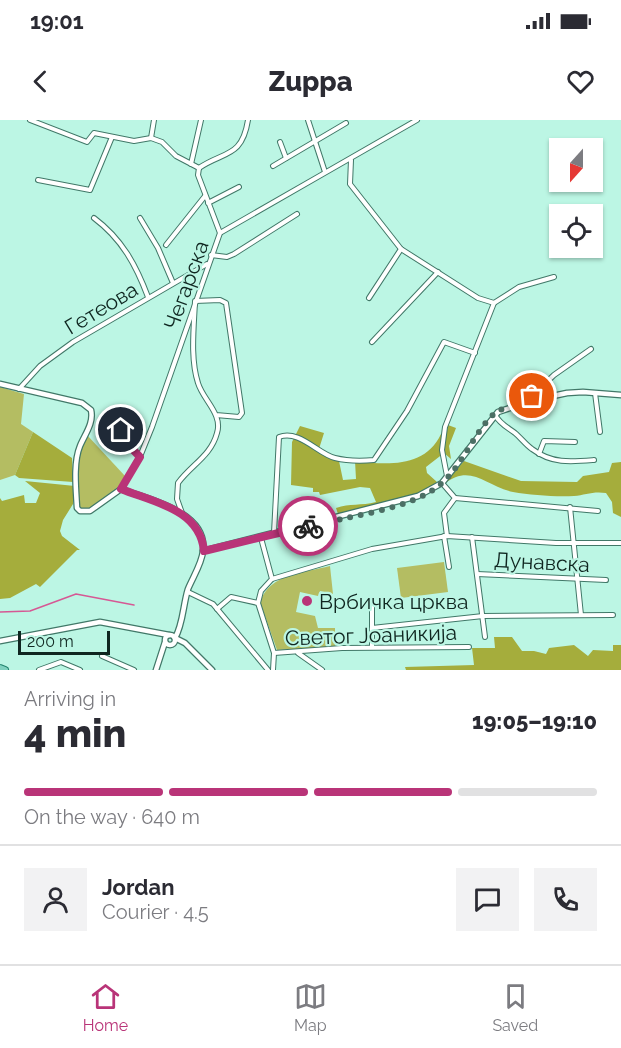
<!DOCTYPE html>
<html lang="en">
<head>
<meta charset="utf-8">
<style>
  body { margin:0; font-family:Raleway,sans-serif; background:#f2f2f3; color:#2b2b33; height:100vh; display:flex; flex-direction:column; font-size:22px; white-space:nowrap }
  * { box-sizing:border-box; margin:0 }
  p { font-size:20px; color:#7c7c81 }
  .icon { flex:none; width:33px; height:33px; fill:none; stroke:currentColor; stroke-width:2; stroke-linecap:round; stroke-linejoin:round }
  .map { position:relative; height:550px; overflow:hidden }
  .side { display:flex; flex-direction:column; background:#fff; flex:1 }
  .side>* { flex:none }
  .needle { width:39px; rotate:201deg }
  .tools { position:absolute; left:549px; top:18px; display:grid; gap:12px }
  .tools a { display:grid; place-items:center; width:54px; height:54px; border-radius:0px; background:#fff; box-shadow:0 2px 4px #0004; font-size:30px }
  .scale { position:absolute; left:18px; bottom:15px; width:92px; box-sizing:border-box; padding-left:6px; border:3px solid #0f2620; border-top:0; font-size:16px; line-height:21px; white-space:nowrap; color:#0f2620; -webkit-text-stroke:4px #bcf6e4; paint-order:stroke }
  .pin { position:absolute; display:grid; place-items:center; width:51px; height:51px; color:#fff; margin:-26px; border:3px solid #fff; border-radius:50%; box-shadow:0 2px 6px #0007 }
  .courier { position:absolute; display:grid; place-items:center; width:60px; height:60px; margin:-30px; border:4px solid #b93478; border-radius:50%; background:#fff; color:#222; box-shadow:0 2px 8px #0007 }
  .summary em { font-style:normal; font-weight:800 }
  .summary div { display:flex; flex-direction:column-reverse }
  .summary { display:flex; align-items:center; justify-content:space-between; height:102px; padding:0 24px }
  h1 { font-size:39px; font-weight:800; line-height:45px }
  .bar { display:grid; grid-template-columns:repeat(4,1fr); gap:9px 6px; align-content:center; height:72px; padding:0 24px }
  .bar i { height:8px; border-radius:4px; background:#e1e1e2 }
  .bar .selected { background:#b93478 }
  .bar p { grid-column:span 4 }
  .line { display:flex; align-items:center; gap:15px; padding:0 24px; border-top:2px solid #e1e1e2 }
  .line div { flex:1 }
  .round { display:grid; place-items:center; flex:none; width:63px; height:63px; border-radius:0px; background:#f2f2f3 }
  .status { display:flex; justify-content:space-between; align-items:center; height:42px; padding:0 30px; background:#fff; direction:ltr }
  .status svg { height:16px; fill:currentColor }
  header { display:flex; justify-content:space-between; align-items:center; height:78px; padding:0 24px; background:#fff; font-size:27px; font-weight:800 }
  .tabs { display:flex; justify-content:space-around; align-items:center; height:84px; border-top:2px solid #e1e1e2; background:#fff; font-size:16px; color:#7c7c81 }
  .tabs a { display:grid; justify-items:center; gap:3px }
  .tabs .selected { color:#b93478 }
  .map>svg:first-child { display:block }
  .green { fill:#b4bd62 }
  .forest { fill:#a5ad3c }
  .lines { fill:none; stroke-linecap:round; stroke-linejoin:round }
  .stream { stroke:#d65894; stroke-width:1.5 }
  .minor-casing { stroke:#417868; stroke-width:6 }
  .tertiary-casing { stroke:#417868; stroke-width:7 }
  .primary-casing { stroke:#21826c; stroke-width:8 }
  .minor { stroke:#fff; stroke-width:4 }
  .tertiary { stroke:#fff; stroke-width:4.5 }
  .primary { stroke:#80d2bf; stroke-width:6 }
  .done { stroke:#4c6f65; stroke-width:6; stroke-dasharray:0 10.8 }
  .route { stroke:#b93478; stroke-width:8 }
  .poi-dot { fill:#b93478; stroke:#bcf6e4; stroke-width:2 }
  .labels { text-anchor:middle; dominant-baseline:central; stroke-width:4.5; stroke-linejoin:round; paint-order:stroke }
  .street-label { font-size:21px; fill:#0f2620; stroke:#bcf6e4 }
  .poi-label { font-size:21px; fill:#0f2620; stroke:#bcf6e4; text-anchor:start }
</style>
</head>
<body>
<div class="status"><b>19:01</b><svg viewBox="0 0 49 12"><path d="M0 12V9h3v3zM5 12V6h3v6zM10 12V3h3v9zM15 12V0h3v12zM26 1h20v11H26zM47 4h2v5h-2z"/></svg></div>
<header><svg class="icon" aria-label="back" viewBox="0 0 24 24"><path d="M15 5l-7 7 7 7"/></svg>Zuppa<svg class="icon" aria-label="heart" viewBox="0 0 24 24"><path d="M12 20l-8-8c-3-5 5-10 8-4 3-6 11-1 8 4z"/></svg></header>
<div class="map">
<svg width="621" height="550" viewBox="0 0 621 550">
  <rect width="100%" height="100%" fill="#bcf6e4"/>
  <g class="green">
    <polygon points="0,267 24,274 21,304 33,312 15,355 0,360"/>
    <polygon points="87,315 125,356 117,369 86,391 79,389 78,385 78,339"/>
    <polygon points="444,442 448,472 401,478 397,448"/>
    <path d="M330,446L333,474L320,471L318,476L300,472L296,492L315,496L318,508H335V527L277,530L260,482C270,453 304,453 330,446Z"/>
  </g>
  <g class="forest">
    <path d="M448,305L456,308L449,326L451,339L444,333L426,347L427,353L437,362L419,376L339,397L336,388C350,383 361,386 376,382L370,368L360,367L320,375L319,372H313V368L291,365L292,322L300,306L324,313L318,332L339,341L343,360L356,359L355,341C387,345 425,348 441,314L446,317Z"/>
    <polygon points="33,312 72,338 73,362 19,358 15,355"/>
    <path d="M464,341L521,361L577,362L583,356L609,352L612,343L621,342V397L613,393L612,382L606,373C593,371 585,375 574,376C555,377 531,375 513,372C485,366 471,343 444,364Z"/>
    <polygon points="25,361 75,366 73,384 63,400 60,411 62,416 80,430 77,430 40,467 36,464 10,478 0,479 0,378 2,381 24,375 25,383 36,383 40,373"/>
    <polygon points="494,517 512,517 522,531 534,531 546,534 549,528 574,525 588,536 593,530 613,531 613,525 621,525 621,550 406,550 405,547 474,545 472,528 495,528"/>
  </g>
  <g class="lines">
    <polyline class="stream" points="0,492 30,491 76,474 134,485"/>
    <defs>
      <g id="minor">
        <polyline points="30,0 87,22 94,13 134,21 151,18 162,22 176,36 199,48"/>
        <polyline points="308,0 325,52"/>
        <polyline points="151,18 154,0"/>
        <polyline points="280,22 286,38"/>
        <polyline points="351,40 350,64 401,129 478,178 494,183"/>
        <polyline points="191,44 201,0"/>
        <polyline points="273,46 346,3"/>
        <path d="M199,48C224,31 242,38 248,0"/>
        <polyline points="199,48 198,55 220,113"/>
        <polyline points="38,60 90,70 112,17"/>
        <polyline points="208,83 239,67"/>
        <path d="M94,98C122,119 136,145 148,177"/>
        <polyline points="140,98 158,128 173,163"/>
        <polyline points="166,125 205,76"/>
        <polyline points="211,135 227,137 234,134 297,94"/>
        <polyline points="369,178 401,129"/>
        <polyline points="372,222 438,152"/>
        <polyline points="19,269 40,246 73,222 207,144"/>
        <polyline points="595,273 600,312"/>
        <polyline points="534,280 532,276 554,255 591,229"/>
        <path d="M495,295C500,304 507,307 515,313C521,318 526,325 532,329C552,344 571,342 594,340"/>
        <polyline points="121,310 119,316 140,337"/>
        <polyline points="539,334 544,321 575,322"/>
        <polyline points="447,356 442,330 445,307 494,183 519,167 554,157"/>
        <polyline points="442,363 455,378 444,393 447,416"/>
        <path d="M121,369L139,339L152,307L220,113C286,75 351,38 417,0"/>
        <polyline points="455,378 598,391"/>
        <polyline points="570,387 581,495"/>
        <path d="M182,393L177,379L178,363C191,345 211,336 217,313C223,294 203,280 198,263C190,238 194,207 195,181L220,180L226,183L242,293L239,297L216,295"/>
        <path d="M274,413L279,317C299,309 318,334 335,338C347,341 362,341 374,340L407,291L444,222L475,233"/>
        <polyline points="444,416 449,447"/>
        <polyline points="472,417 485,517"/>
        <polyline points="261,418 272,459 261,471 258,483 274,533 273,550"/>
        <polyline points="477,454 606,460"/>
        <polyline points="272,459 372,429 447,416 556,423 621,423"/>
        <polyline points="188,472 213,484 268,550"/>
        <polyline points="372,482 372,527"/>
        <polyline points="217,489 231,477 258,483"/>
        <polyline points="372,508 483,496 613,495"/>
        <polyline points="274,533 342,528 469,527"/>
        <polyline points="298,533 322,550"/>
        <polyline points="102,536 134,550"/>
        <polyline points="39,550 61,542 80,550"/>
      </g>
      <g id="tertiary">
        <path d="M0,264L82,283L91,290C94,303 85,314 80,326C73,343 76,369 77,388L80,391H90L121,369C147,379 208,391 203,431C202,443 193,457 188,469C183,485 183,505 175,518"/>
        <polyline points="203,431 418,376 442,363 498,292 534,280 567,273 583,272 621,275"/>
        <circle cx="170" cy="520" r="5"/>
        <polyline points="175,518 185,523 212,550"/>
        <polyline points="0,521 100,502 169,515"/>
        <polyline points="156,550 165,522"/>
      </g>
      <polyline id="primary" points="0,548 5,550"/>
    </defs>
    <use href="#minor" class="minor-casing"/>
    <use href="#tertiary" class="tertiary-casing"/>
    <use href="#primary" class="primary-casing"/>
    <use href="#minor" class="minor"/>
    <use href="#tertiary" class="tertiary"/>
    <use href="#primary" class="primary"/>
  </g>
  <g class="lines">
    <path class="done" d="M308,406C346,397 414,389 442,363C464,343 474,312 495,293C505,286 523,283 534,280L532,276"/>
    <path class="route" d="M121,310L119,315L140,337L121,369C153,382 200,389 204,431L308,406"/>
  </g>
  <circle class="poi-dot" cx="307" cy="481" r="6"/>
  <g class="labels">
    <g class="street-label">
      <text transform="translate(186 165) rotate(-70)">Чегарска</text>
      <text transform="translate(101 188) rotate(-31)">Гетеова</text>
      <text transform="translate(542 442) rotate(3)">Дунавска</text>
      <text transform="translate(371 515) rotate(-2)">Светог Јоаникија</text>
    </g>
    <g class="poi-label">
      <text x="319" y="481">Врбичка црква</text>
    </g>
  </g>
</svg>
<div class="tools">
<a><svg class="needle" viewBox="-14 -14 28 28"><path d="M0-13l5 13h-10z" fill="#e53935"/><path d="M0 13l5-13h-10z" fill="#7c7c81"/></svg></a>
<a><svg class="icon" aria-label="locate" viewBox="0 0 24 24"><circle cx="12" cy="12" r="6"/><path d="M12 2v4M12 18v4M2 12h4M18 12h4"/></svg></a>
</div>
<div class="scale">200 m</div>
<div class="pin" style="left:532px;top:276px;background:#ea580c"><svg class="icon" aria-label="bag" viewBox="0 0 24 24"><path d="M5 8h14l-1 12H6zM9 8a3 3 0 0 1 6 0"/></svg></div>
<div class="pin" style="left:121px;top:310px;background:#1f2937"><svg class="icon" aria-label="home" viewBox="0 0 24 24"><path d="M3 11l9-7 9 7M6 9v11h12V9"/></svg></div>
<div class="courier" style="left:308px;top:406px"><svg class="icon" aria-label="bike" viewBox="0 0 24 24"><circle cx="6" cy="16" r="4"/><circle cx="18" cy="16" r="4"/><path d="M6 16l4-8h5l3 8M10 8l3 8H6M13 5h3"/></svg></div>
</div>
<section class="side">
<div class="summary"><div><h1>4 min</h1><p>Arriving in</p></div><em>19:05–19:10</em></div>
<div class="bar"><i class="selected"></i><i class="selected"></i><i class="selected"></i><i></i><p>On the way · 640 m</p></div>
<div class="line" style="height:108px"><a class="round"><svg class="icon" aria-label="person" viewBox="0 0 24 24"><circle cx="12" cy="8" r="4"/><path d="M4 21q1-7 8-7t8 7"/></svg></a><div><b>Jordan</b><p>Courier · 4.5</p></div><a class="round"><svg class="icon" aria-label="chat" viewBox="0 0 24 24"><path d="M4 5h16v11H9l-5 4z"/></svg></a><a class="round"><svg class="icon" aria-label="phone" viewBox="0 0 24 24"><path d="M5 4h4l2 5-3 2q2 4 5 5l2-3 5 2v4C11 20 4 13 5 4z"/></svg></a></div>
</section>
<nav class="tabs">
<a class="selected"><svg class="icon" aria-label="home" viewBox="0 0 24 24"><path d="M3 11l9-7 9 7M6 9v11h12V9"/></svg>Home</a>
<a><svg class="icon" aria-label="map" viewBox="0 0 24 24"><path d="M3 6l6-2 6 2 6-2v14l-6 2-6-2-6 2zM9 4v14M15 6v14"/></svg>Map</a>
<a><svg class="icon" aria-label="saved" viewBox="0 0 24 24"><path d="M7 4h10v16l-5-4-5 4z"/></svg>Saved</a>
</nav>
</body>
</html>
